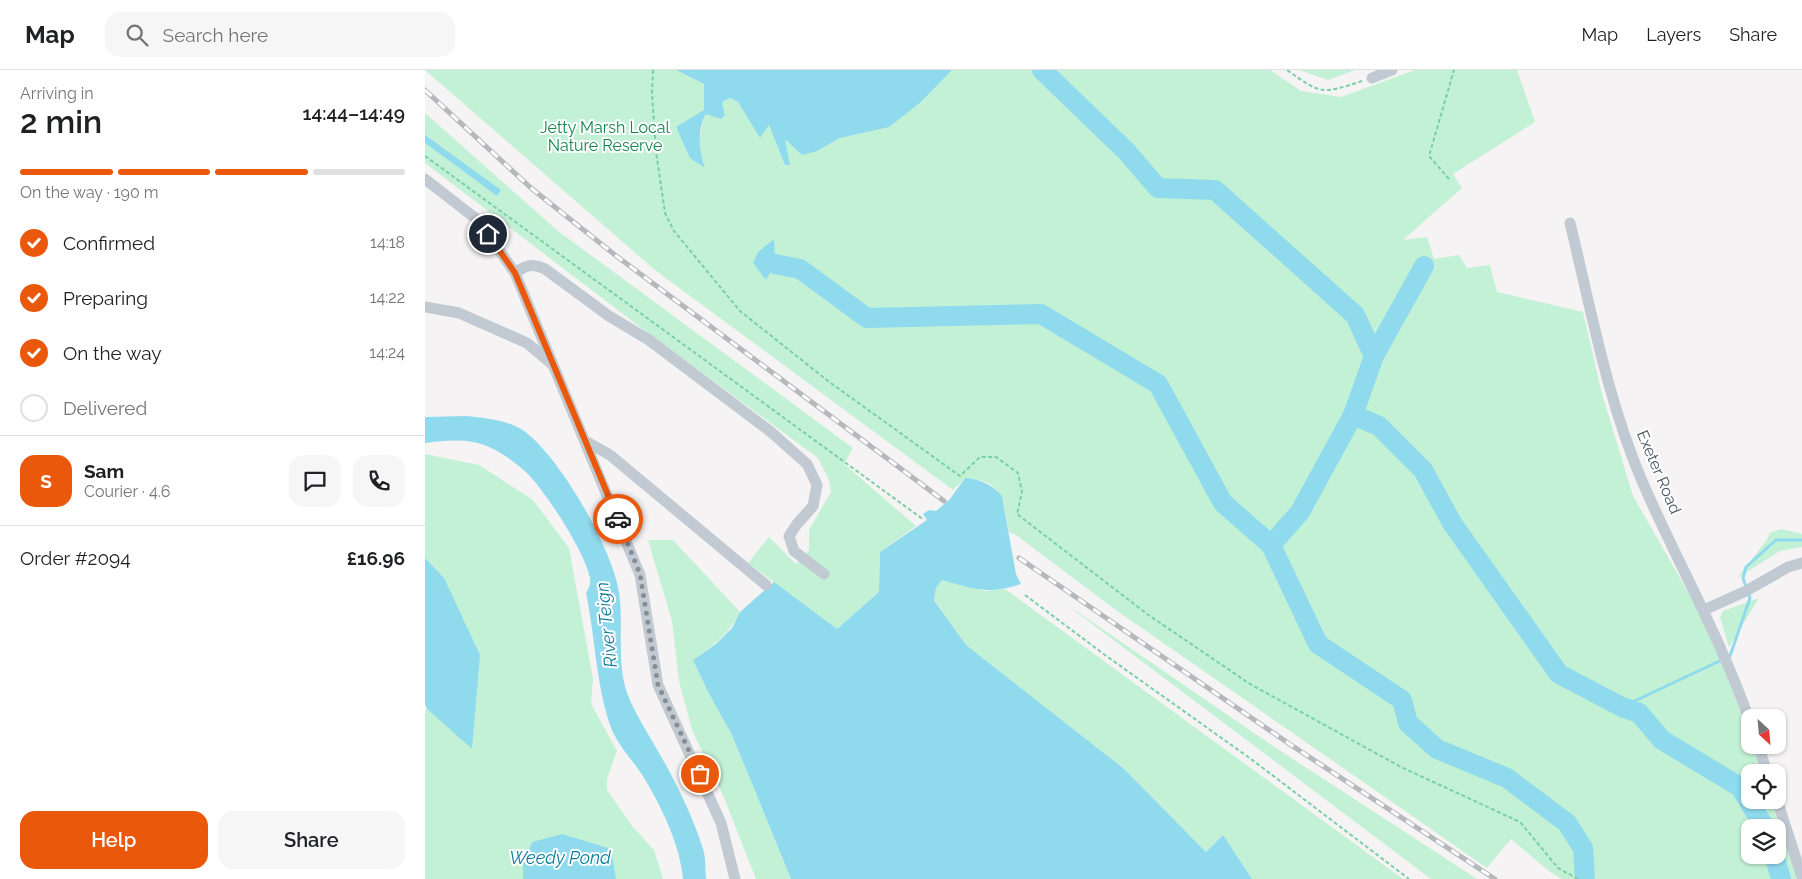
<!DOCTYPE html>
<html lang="en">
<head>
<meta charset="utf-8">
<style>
  body { margin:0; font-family:Raleway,sans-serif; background:#f6f6f6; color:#202124; height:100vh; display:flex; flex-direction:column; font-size:19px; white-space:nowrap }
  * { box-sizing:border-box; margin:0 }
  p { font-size:16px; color:#757577 }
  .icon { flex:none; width:28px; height:28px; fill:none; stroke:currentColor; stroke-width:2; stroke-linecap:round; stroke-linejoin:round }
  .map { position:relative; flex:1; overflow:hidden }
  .drawer { display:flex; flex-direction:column; background:#fff; width:425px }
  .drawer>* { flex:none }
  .needle { width:32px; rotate:154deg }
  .controls { position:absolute; left:1316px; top:639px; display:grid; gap:10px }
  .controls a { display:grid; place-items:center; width:45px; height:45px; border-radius:10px; background:#fff; box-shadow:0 1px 4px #0004; font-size:25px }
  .pin { position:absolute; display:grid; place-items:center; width:42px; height:42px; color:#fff; margin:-21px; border:2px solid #fff; border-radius:50%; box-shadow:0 1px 5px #0007 }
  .courier { position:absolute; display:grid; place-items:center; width:50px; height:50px; margin:-25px; border:4px solid #ea580c; border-radius:50%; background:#fff; color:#222; box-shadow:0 1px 6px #0007 }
  .headline em { font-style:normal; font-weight:600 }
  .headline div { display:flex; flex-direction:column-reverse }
  .headline { display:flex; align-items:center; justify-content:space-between; height:85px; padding:0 20px }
  h1 { font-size:32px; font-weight:600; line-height:38px }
  .bar { display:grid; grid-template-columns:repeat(4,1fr); gap:8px 5px; align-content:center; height:60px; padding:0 20px }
  .bar i { height:6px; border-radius:4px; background:#e0e0e0 }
  .bar .on { background:#ea580c }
  .bar p { grid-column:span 4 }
  .line { display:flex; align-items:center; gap:12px; padding:0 20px; border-top:1px solid #e0e0e0 }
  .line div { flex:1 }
  .round { display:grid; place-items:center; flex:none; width:52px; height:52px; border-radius:15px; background:#f6f6f6 }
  ol { padding:0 20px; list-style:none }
  li { display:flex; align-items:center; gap:15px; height:55px }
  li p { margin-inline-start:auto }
  li .icon { padding:5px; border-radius:50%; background:#ea580c; color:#fff; stroke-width:4 }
  li:last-child { color:#757577 }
  li i { width:28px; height:28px; border:2px solid #e0e0e0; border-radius:50% }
  .button { display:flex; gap:10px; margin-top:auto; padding:10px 20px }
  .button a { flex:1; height:58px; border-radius:15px; background:#ea580c; color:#fff; font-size:20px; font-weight:600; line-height:58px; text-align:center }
  .button a+a { background:#f6f6f6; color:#202124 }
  header { display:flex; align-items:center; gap:30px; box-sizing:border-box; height:70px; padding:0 25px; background:#fff; border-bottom:1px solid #e0e0e0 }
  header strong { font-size:24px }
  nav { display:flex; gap:28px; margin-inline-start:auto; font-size:18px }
  .search { width:350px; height:45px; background:#f6f6f6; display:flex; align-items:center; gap:12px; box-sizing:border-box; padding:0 18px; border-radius:15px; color:#757577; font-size:19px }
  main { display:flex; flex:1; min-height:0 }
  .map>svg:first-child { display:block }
  .green { fill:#c3f1d5; fill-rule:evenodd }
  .water { fill:#90daee }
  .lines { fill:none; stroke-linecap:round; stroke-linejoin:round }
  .stream { stroke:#90daee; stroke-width:3 }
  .river { stroke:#90daee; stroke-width:20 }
  .path { stroke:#7ad0a6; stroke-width:2; stroke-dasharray:4 2.5; stroke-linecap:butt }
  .minor { stroke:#c1cad2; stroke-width:11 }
  .rail-casing { stroke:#b5b8bd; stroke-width:5 }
  .rail { stroke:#fff; stroke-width:3; stroke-dasharray:9; stroke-linecap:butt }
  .done { stroke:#868d94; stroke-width:5; stroke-dasharray:0 9 }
  .route { stroke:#ea580c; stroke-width:6 }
  .labels { text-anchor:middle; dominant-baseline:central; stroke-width:4; stroke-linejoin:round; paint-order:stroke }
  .park-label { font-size:16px; fill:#17864f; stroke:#fff }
  .street-label { font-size:16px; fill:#4a5661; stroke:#fff }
  .water-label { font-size:18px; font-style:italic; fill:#0c7c9b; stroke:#fff }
</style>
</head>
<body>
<header>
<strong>Map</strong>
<div class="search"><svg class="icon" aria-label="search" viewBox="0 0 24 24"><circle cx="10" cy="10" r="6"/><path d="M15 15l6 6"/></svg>Search here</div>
<nav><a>Map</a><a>Layers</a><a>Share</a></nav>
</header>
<main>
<section class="drawer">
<div class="headline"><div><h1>2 min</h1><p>Arriving in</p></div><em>14:44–14:49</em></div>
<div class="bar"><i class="on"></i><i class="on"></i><i class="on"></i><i></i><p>On the way · 190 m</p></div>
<ol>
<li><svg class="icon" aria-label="check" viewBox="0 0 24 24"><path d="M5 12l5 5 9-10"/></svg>Confirmed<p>14:18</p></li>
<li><svg class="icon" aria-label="check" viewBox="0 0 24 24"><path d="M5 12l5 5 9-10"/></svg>Preparing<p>14:22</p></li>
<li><svg class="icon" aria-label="check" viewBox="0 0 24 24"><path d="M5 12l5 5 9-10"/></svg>On the way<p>14:24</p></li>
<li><i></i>Delivered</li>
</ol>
<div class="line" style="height:90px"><b class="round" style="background:#ea580c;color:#fff">S</b><div><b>Sam</b><p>Courier · 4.6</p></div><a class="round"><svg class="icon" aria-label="chat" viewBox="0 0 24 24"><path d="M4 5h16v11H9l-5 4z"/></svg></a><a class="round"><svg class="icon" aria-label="phone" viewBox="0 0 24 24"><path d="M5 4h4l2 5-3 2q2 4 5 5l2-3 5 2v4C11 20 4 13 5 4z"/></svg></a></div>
<div class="line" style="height:65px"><div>Order #2094</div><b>£16.96</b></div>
<div class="button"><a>Help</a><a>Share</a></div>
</section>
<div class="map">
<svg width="1377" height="809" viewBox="0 0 1377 809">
  <rect width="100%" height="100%" fill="#f5f3f3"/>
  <g class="green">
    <path d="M0,0H251L279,14V40L251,58L279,97C274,83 273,57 281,44L300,45L297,32L305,28L313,32L335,67L344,55L360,94L359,68L392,81L415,68L435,63L496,32L527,0H845L876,21L916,27L990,0H1092L1110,52L1028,104L1037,118L978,170L1002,167L1009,189L1034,185L1042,198L1065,195L1072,222L1158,242L1177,324L1208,426L1275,543L1295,588L1325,668V675H1327L1337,702H1325V730H1346L1372,809H1137L1125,802L1086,769L1062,798L688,538L591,465L584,462C578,430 579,410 540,408L528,420L230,200ZM1325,758H1352V785H1325Z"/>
    <polygon points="874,0 930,0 903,10"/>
    <polygon points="0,43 133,161 428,378 419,394 491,456 455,482 454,522 412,559 323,493 344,467 371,494 384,480 384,460 406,422 404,410 393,388 219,260 0,93 0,73 72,126 0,65"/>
    <polygon points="0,384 54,395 108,430 144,478 168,609 166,634 192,681 182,709 182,720 208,757 229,780 238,809 191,809 98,794 98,809 0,809 0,641 2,639 46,678 19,508 0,488"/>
    <polygon points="1356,459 1377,464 1377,477 1355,481 1312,508 1341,471 1345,463"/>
    <path d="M223,470H248L315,542C304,564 288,576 268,590L283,622L307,665L366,809H331L298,725L267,660L254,611L247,551Z"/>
    <polygon points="517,510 560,521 580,519 978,809 827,809 798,765 781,782 698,698 541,575 509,529 511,518"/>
    <polygon points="1334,528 1304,577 1295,547 1298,541"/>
    <polygon points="638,532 845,674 1052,809 1006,809"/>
  </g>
  <g class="water">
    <path d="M251,0H527L496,32L464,57L415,68L392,81L377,85L360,69L365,95H360L344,55L335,68L313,32L305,28L297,32L300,45L296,49L281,44C272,57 274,83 280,98L265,88L251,57L279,40V14Z"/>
    <polygon points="0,65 76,120 72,126 0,73"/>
    <polygon points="349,169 350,194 341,210 328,193 333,182"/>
    <path d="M41,346C61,348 82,350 99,361C135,387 187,478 194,522C199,556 191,589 202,623C210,644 223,663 234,683C251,712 268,747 278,779C281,788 280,799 281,809H258C255,774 236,736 218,706C207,689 192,675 185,655C171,613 170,566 161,523C164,518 166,514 165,508C160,482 121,422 102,403C91,393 78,383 64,377C45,368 21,370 0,373V347Z"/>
    <path d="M540,408C554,409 567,414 577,426L591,504L596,514C564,525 549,519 517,510L511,518L509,530L541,575L698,698L781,782L798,765L827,809H366L307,665L283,622L268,590L291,574L307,558L315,542L349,512L412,559L454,522L455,482L502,450L498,444L504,440L511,441L525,429Z"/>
    <polygon points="0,488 19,508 55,585 47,679 2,639 0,634"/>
    <polygon points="137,764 186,779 191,809 98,809 98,794 107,772"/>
  </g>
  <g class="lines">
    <polyline class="stream" points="1197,637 1305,586 1325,528 1318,508 1321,497 1351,470 1377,470"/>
    <g class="river">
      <polyline points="617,0 701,81 733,118 790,120 930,245 949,286 928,345"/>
      <polyline points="350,194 375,199 442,248 616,244 733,314 798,433 846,475 893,574 977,630 983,653 1012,679 1082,708 1142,753 1158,778 1160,809"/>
      <polyline points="949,286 999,196"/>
      <polyline points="846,475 875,442 928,345 954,356 998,400 1027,453 1134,604 1197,637 1214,643 1237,670 1315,717 1340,758"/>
      <polyline points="1349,785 1356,809"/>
    </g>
    <g class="path">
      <polyline points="228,0 227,23 231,82 240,143 249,161 315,241 403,311 535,406 555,387 571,387 593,403 597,422 592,444 722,544 825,614 976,697 1095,752 1133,798 1153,809"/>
      <path d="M862,0C897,25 897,24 937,11"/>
      <polyline points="0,86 499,450"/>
      <polyline points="1024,109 1004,86 1029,0"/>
      <polyline points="600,525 680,585 826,689 984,809"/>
    </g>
    <g class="minor">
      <polyline points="947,8 967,0"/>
      <polyline points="0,109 54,151 90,203 215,505 233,615 296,753 310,809"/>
      <path d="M1145,153C1166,239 1182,329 1217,411C1252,492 1296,568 1325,652"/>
      <path d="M90,203C101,195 107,193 120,199L184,246L224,270L346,362L382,394L392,415L388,436L372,454L364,466L369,481L399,504"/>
      <polyline points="0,237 34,243 102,273 127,294"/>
      <polyline points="162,372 185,385 341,515"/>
      <polyline points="1279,540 1321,521 1363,497 1377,493"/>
      <polyline points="1333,675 1342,702"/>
      <polyline points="1352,730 1377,807"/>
    </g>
    <defs>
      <g id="rail">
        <polyline points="0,20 106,118 190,185 519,431"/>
        <polyline points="594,488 866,675 1070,809"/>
      </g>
    </defs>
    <use href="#rail" class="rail-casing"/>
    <use href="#rail" class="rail"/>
  </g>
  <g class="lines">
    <polyline class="done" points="193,449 215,504 233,615 275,704"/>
    <polyline class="route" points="63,164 90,203 193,449"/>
  </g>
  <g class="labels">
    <g class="park-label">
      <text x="180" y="57">Jetty Marsh Local<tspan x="180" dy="18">Nature Reserve</tspan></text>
    </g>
    <g class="street-label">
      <text transform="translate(1234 402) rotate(67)">Exeter Road</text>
    </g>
    <g class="water-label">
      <text transform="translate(181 555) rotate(-96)">River Teign</text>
      <text x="135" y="787">Weedy Pond</text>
    </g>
  </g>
</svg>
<div class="controls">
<a><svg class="needle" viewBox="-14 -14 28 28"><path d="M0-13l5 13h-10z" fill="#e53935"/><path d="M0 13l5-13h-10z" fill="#757577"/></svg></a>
<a><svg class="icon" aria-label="locate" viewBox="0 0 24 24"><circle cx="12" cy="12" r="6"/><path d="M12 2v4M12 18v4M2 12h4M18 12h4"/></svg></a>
<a><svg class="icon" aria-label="layers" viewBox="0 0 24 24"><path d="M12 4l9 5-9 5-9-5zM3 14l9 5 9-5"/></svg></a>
</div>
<div class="pin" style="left:275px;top:704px;background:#ea580c"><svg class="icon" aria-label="bag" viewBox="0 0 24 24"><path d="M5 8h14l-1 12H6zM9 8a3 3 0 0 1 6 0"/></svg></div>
<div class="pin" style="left:63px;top:164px;background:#1f2937"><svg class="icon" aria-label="home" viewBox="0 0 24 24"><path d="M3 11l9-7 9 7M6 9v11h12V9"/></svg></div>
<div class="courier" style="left:193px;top:449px"><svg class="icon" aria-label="car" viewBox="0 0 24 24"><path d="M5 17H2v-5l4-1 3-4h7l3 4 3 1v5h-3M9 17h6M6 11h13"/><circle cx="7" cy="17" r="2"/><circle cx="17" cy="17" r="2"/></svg></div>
</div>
</main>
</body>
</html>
